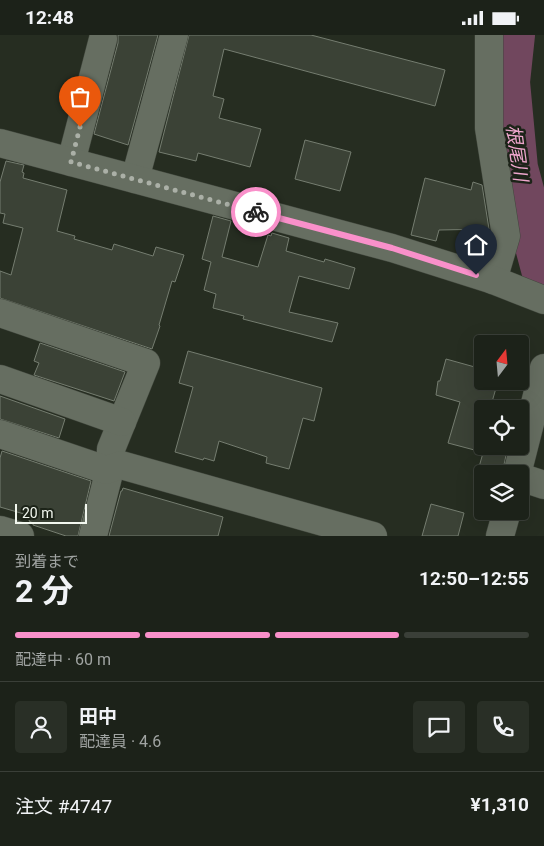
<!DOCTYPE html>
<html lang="ja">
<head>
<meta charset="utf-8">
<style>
  body { margin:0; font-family:Roboto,"Noto Sans JP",sans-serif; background:#292f26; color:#f1f3f6; height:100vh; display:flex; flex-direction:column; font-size:19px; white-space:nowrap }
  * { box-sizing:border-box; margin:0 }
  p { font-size:16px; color:#a0a4a2 }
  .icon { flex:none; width:28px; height:28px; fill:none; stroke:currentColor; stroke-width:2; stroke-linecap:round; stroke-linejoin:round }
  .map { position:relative; height:501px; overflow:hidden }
  .drawer { display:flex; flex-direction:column; background:#1c2219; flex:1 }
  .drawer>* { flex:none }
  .needle { width:32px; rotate:16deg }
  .fabs { position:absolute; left:474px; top:300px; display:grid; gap:10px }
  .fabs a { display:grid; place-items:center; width:55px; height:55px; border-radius:5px; background:#1c2219; box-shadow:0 5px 20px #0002,0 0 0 1px #3a3f38; font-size:25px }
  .scale { position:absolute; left:15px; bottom:12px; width:72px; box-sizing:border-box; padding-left:5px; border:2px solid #f2f7ef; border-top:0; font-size:14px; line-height:18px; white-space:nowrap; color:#f2f7ef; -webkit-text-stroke:4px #1c2318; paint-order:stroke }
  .pin { position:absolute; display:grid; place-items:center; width:42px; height:42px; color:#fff; margin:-51px -21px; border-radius:50% 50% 50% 0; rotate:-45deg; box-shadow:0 0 5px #0007 }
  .pin .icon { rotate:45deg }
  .courier { position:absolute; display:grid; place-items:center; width:50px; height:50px; margin:-25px; border:4px solid #f990ca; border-radius:50%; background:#fff; color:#222; box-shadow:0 1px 6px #0007 }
  .summary em { font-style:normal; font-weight:700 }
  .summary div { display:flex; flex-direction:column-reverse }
  .summary { display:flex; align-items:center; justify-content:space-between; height:85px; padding:0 15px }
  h1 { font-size:32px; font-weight:700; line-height:38px }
  .bar { display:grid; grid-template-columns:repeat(4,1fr); gap:8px 5px; align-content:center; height:60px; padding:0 15px }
  .bar i { height:6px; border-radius:4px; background:#3a3f38 }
  .bar .active { background:#f990ca }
  .bar p { grid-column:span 4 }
  .line { display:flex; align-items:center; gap:12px; padding:0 15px; border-top:1px solid #3a3f38 }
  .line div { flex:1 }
  .round { display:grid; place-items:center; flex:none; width:52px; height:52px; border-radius:5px; background:#292f26 }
  .status { display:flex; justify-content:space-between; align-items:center; height:35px; padding:0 25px; background:#1c2219; direction:ltr }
  .status svg { height:14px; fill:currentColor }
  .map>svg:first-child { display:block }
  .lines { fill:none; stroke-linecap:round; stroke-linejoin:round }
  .river { stroke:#71475e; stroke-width:44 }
  .building { fill:#3b4236; stroke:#757d70 }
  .street-casing { stroke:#41473d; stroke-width:29 }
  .secondary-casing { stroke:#41473d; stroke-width:29 }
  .street { stroke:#666e61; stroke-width:28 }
  .secondary { stroke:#666e61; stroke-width:28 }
  .done { stroke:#abb0a7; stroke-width:5; stroke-dasharray:0 9 }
  .route { stroke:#f990ca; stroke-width:6 }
  .labels { text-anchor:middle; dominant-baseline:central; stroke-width:5; stroke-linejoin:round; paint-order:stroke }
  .water-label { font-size:19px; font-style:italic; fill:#eda6cc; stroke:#1c2318 }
</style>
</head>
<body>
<div class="status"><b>12:48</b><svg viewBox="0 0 49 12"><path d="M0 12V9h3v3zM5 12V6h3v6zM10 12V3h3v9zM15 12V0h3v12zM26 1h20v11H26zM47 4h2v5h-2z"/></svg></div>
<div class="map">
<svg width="544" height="501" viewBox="0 0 544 501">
  <rect width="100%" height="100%" fill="#262d21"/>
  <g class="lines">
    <polyline class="river" points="513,0 508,47 516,133 543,234"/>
  </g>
  <g class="building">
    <polygon points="118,0 158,0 128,110 94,99 118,8"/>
    <polygon points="189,0 311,0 445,35 435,71 224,14 213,61 224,64 219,83 261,94 250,132 198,118 196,126 159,117"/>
    <polygon points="305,105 351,117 340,156 295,144"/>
    <polygon points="6,126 24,130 22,137 24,138 23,143 67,155 57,196 75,201 74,204 112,215 114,209 153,221 156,212 184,220 175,247 172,246 159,290 160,291 152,314 0,263 0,236 11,240 23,193 3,188 5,179 0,178 0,147"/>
    <polygon points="425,143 471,155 473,147 482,150 489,194 439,195 436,206 411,200"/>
    <polygon points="213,181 231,186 222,222 258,232 268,200 271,201 272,198 289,203 286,216 324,227 325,224 355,233 349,254 299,241 289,277 338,288 332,307 243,284 244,281 213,273 216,259 204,255 211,227 202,224"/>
    <polygon points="40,308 125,337 114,366 34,340 39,328 34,326"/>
    <polygon points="188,316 322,353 314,386 303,383 289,434 266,428 267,422 219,406 214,426 204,423 203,425 175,417 193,352 179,348"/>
    <polygon points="446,324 482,334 482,346 498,346 492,367 482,365 482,417 448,408 460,367 436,360 438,346 440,346"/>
    <polygon points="0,361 65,384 59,403 0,384"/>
    <polygon points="485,411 508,411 502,439 477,439"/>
    <polygon points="2,416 91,446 78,501 66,501 33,490 33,488 29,486 31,481 0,472 0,423"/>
    <polygon points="123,453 223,482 218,501 109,501 121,456 122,456"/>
    <polygon points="431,469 464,478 458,501 422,501"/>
  </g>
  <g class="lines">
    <defs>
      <g id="street">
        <polyline points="489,0 489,93 506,201 493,245"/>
        <polyline points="71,127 103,4"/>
        <polyline points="135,144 174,0"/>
        <polyline points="0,278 146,328 111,414 110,434 93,501"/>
        <polyline points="0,344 122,387"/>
        <polyline points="0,399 106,435 121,430 373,501"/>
        <polyline points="517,439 544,333"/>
        <polyline points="520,442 544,450"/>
        <polyline points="0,495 20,501"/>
        <polyline points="500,501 507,476"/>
      </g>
      <polyline id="secondary" points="0,108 392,213 493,245 544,265"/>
    </defs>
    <use href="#street" class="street-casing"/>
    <use href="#secondary" class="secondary-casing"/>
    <use href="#street" class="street"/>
    <use href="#secondary" class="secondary"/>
  </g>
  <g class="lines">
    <polyline class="done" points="80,92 71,127 256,177"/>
    <polyline class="route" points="256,177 392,213 476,240"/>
  </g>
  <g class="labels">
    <g class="water-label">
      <text transform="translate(517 118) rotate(82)">根尾川</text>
    </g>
  </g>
</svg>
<div class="fabs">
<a><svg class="needle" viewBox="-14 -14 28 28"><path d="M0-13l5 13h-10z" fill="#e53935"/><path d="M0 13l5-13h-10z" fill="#a0a4a2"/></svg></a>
<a><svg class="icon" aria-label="locate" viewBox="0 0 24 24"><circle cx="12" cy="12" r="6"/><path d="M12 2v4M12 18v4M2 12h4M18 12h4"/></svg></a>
<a><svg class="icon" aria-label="layers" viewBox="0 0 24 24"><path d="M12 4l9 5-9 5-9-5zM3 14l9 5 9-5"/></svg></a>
</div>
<div class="scale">20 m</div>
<div class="pin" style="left:80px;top:92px;background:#ea580c"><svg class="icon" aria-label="bag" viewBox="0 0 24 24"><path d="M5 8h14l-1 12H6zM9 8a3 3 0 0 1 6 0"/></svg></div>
<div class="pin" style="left:476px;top:240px;background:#1f2937"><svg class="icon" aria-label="home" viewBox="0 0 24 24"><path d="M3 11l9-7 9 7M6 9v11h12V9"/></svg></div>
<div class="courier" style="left:256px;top:177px"><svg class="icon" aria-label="bike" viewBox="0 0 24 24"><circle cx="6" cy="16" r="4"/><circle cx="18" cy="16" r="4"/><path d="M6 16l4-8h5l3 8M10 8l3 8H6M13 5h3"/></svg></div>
</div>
<section class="drawer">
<div class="summary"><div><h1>2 分</h1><p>到着まで</p></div><em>12:50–12:55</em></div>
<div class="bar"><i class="active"></i><i class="active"></i><i class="active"></i><i></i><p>配達中 · 60 m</p></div>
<div class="line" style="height:90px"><a class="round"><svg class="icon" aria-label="person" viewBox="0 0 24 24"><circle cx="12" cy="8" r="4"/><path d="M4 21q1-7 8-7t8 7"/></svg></a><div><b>田中</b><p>配達員 · 4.6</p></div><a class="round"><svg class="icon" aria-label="chat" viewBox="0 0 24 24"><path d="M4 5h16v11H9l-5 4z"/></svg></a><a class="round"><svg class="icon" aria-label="phone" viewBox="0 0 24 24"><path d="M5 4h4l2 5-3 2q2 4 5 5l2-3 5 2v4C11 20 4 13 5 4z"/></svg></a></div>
<div class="line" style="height:65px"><div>注文 #4747</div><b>¥1,310</b></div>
</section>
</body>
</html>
